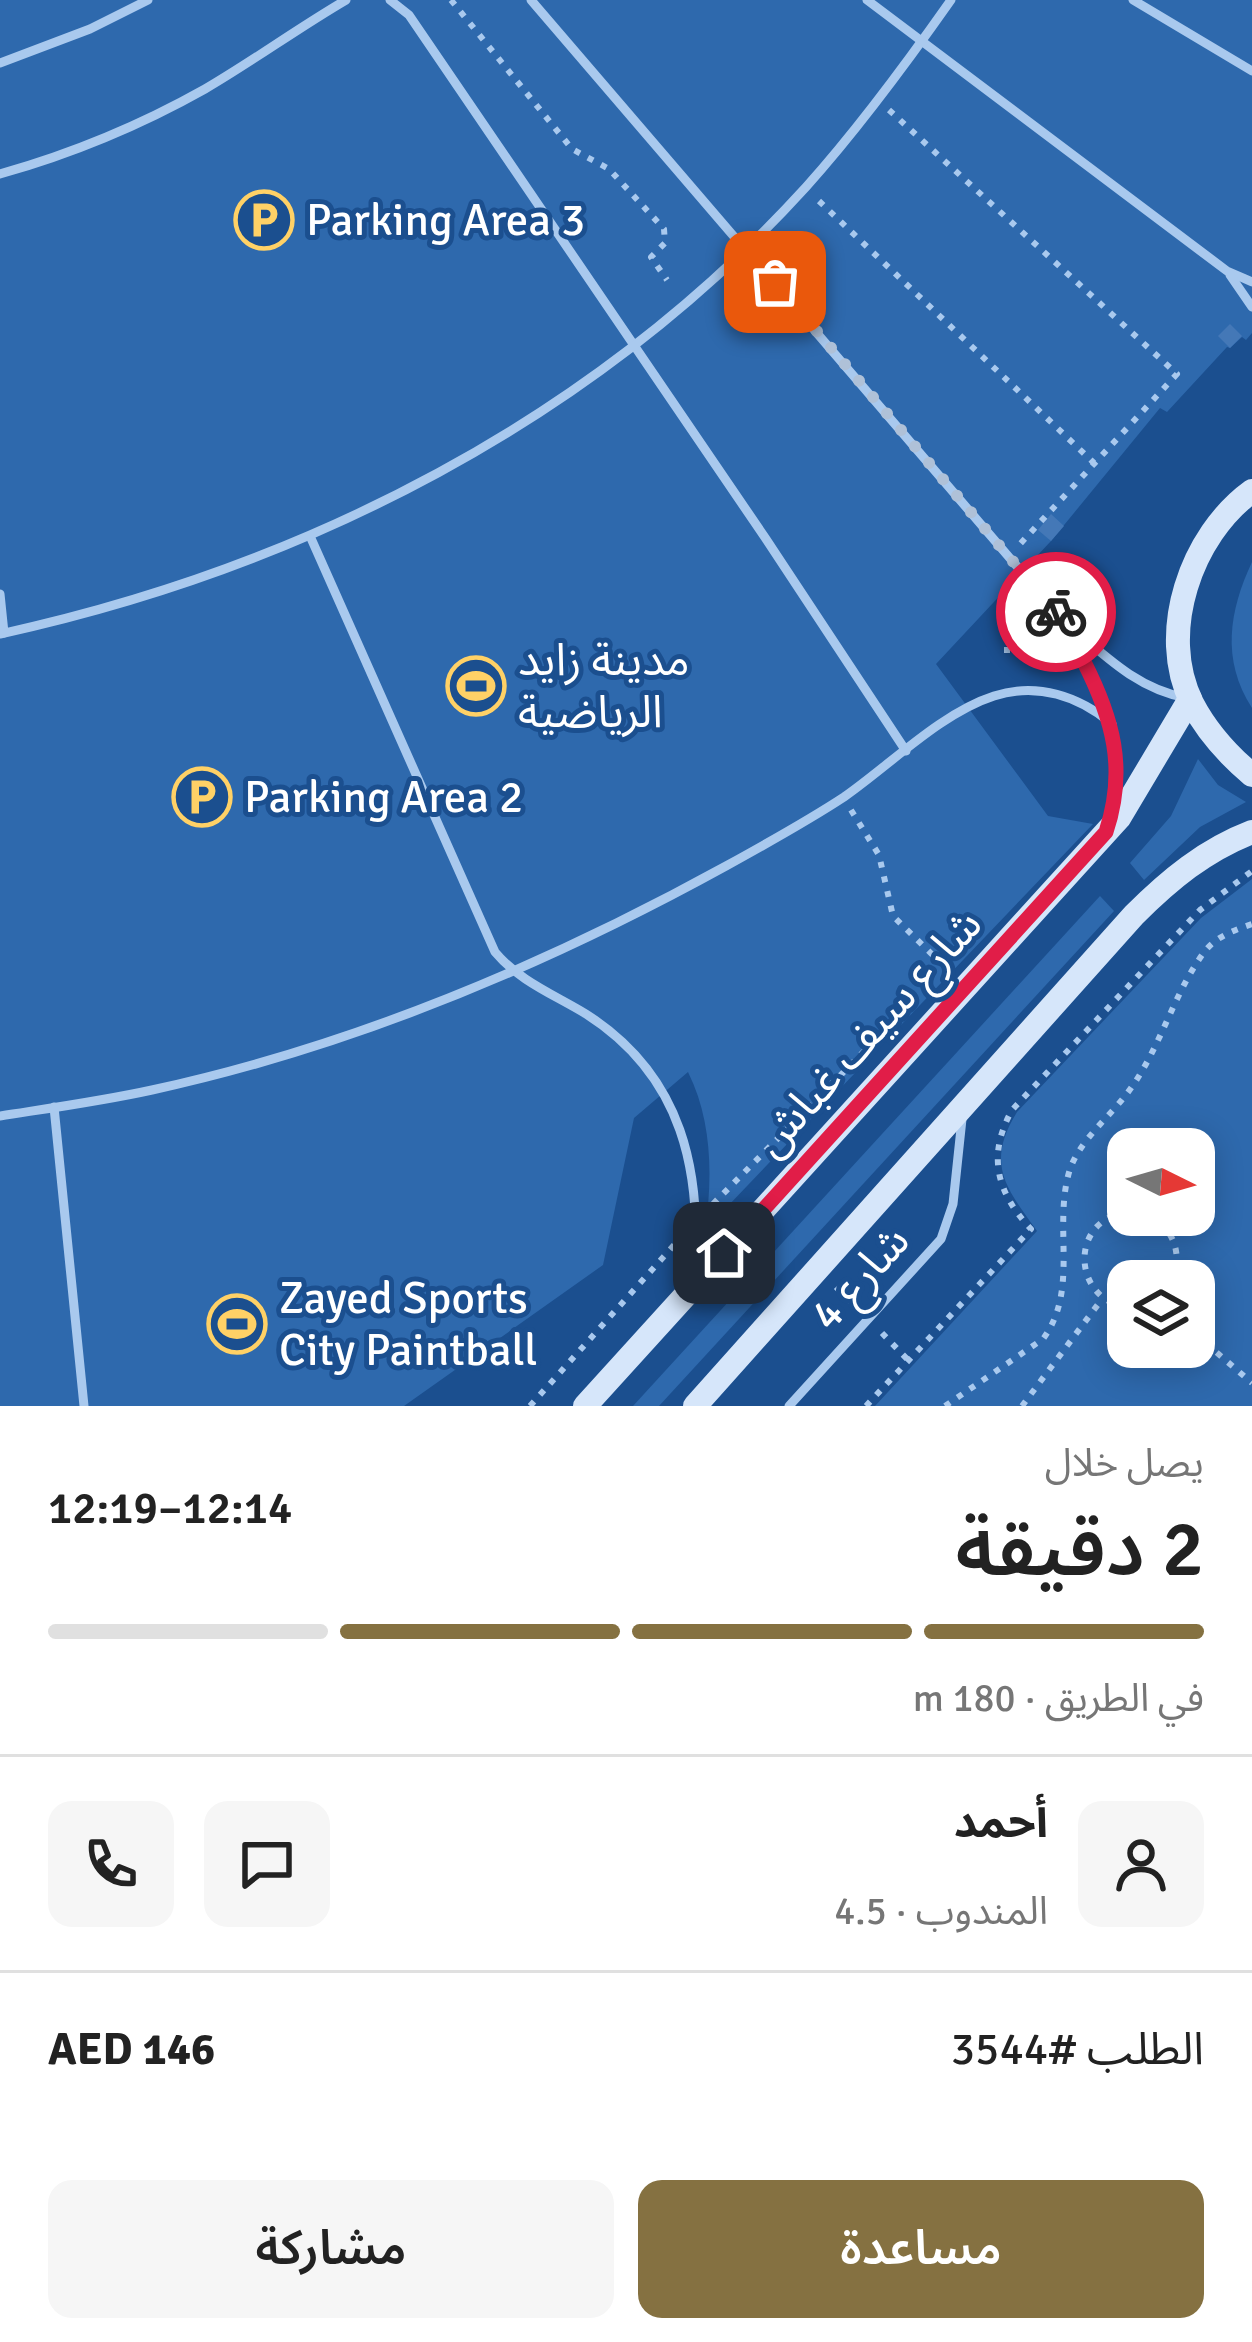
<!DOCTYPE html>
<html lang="ar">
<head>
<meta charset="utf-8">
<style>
  body { margin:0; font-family:Signika,"Noto Sans Arabic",sans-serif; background:#f6f6f6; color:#222; direction:rtl; height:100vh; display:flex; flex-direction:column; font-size:45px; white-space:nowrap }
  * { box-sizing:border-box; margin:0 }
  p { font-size:39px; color:#767676 }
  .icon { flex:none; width:66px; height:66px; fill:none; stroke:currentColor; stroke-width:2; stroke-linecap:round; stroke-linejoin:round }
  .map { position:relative; height:1406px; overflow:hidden; direction:ltr }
  .panel { display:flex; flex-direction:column; background:#fff; flex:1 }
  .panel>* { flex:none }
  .needle { width:78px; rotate:95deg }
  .buttons { position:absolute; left:1107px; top:1128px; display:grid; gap:24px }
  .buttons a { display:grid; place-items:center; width:108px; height:108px; border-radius:24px; background:#fff; box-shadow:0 6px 30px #0003; font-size:60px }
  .pin { position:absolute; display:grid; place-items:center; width:102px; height:102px; color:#fff; margin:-51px; border-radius:24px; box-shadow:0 6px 18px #0006 }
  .courier { position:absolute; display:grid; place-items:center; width:120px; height:120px; margin:-60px; border:9px solid #e11d48; border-radius:50%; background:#fff; color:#222; box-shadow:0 3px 15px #0007 }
  .head em { font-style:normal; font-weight:600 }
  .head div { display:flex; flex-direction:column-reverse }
  .head { display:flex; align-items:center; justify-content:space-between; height:204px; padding:0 48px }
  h1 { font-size:78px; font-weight:600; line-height:90px }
  .bar { display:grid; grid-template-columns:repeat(4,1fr); gap:18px 12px; align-content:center; height:144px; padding:0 48px }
  .bar i { height:15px; border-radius:9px; background:#e0e0e0 }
  .bar .active { background:#857141 }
  .bar p { grid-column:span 4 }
  .line { display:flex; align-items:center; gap:30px; padding:0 48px; border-top:3px solid #e0e0e0 }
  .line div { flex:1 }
  .round { display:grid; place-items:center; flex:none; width:126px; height:126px; border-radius:24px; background:#f6f6f6 }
  .cta { display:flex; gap:24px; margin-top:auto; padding:24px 48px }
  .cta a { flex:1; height:138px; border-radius:24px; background:#857141; color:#fff; font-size:48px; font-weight:600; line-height:138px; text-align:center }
  .cta a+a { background:#f6f6f6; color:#222 }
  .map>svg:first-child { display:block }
  .green { fill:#2e69ad; fill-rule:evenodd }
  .building { fill:#4478b7 }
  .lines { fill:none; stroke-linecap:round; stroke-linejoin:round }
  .path { stroke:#a9c9ee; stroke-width:6; stroke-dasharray:6 9; stroke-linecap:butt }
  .lane { stroke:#a9c9ee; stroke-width:9 }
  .secondary { stroke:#d6e6fa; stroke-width:24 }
  .done { stroke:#afc1d8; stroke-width:12; stroke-dasharray:0 21.6 }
  .route { stroke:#e11d48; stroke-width:15 }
  .labels { text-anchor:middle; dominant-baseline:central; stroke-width:10; stroke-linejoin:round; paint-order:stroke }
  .poi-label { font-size:45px; fill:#fff; stroke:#1b4f8f; text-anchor:start }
  .street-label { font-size:45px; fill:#fff; stroke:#1b4f8f }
</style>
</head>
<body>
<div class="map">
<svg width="1252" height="1406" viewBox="0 0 1252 1406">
  <rect width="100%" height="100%" fill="#1b4f8f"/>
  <g class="green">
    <path d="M0,0H1252V333L1246,340L1242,337L1230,348L1227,347L1167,412L1160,408L1051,541L936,664L1048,816L1093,824L705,1230C713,1177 712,1120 688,1072L634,1118L603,1265L404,1406H0Z"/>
    <path d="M1252,562V708C1221,660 1229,611 1252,562Z"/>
    <polygon points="1198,759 1218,785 1246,802 1200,827 1144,880 1130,863 1171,816"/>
    <path d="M1252,879V1406H875L1037,1231C1006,1188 985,1164 1017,1112L1201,918ZM1128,1149H1194V1215H1128ZM1128,1281H1194V1347H1128Z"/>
    <polygon points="1100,896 1114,911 659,1406 633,1406"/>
  </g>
  <g class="building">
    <polygon points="1230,324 1242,336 1230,348 1218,336"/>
    <polygon points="1051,514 1064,526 1051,541 1038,530"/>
  </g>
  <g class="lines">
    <g class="path">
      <polyline points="451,0 572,149 609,169 664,229 665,243 651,257 667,280"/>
      <polyline points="889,110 1177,374 1020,544"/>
      <polyline points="819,201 1094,463"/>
      <polyline points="1007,653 1007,625 1026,604"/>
      <polyline points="851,810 879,855 893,916 946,968"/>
      <polyline points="713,1204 898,1017"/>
      <path d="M1128,1212C1069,1219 1071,1299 1128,1308"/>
      <path d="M1147,1215C1175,1229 1182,1253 1173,1281"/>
      <polyline points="836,1287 856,1307"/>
      <polyline points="882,1333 909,1361"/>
      <polyline points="1194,1333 1252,1383"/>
      <polyline points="530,1406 675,1244"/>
      <path d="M866,1406L1031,1229C996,1192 987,1155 1012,1110L1200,910L1252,871"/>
      <path d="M945,1406L1043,1339C1080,1289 1052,1226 1070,1169C1080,1141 1107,1119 1125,1096C1160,1052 1172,995 1205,951C1217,936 1235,930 1252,924"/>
      <polyline points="1022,1406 1102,1299"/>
    </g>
    <g class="lane">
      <polyline points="390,0 409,15 766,539 906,751"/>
      <path d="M531,0L1063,620C1102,653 1136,689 1187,698"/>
      <polyline points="867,0 1227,271 1252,282"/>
      <polyline points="1133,0 1252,71"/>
      <polyline points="0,63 90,29 148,0"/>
      <path d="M0,174C71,154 141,125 205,89C253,61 298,28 346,0"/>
      <polyline points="1230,275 1252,307"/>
      <path d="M310,536L495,952C519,981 555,995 586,1014C683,1076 703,1172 694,1280"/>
      <polyline points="0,594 4,633"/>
      <path d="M1065,625C1097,687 1128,741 1112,813"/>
      <path d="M0,634C306,567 594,420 806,187C859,128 906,64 951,0"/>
      <polyline points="54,1107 84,1406"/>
      <path d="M0,1116C51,1108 102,1101 152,1090C354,1046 546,965 726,866C766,844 806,822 844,797C890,765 941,713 994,696C1037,682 1079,696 1112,724"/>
      <polyline points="789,1406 941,1239 953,1204 962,1119"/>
    </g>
    <g class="secondary">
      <path d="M1252,491C1191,535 1157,633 1192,703C1207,732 1227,754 1252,775"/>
      <polyline points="585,1406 1119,818 1190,699"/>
      <path d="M695,1406L1134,915C1169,880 1205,850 1252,832"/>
    </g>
  </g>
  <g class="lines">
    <polyline class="done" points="775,282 1056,612"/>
    <path class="route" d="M724,1253L1106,832C1127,769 1113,719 1084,662C1076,645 1068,627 1056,612"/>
  </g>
  <defs>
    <symbol id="parking-ring" viewBox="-11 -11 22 22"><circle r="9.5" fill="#1b4f8f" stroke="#ffd166" stroke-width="1.5"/><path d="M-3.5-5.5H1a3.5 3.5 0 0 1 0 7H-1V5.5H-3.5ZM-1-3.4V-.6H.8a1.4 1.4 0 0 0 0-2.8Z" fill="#ffd166"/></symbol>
    <symbol id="stadium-ring" viewBox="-11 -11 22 22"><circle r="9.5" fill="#1b4f8f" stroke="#ffd166" stroke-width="1.5"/><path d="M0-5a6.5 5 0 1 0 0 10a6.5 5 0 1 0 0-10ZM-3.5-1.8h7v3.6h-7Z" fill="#ffd166"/></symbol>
  </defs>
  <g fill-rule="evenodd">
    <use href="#parking-ring" x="231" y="187" width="66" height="66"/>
    <use href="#stadium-ring" x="443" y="653" width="66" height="66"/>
    <use href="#parking-ring" x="169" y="764" width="66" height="66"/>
    <use href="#stadium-ring" x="204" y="1291" width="66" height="66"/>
  </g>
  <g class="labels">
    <g class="poi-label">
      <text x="306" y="220">Parking Area 3</text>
      <text x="518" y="660">مدينة زايد<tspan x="518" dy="52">الرياضية</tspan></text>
      <text x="244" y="797">Parking Area 2</text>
      <text x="279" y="1298">Zayed Sports<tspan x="279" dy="52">City Paintball</tspan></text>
    </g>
    <g class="street-label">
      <text transform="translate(868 1033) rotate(-48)">شارع سيف غباش</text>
      <text transform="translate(860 1278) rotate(-48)">شارع 4</text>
    </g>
  </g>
</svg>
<div class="buttons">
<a><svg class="needle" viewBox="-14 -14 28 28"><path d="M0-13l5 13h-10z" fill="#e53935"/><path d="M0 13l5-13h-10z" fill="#767676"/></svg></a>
<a><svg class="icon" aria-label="layers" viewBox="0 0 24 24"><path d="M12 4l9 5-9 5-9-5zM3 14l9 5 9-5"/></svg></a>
</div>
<div class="pin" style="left:775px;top:282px;background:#ea580c"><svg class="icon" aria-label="bag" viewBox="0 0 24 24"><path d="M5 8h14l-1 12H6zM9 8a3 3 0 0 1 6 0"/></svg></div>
<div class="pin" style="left:724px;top:1253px;background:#1f2937"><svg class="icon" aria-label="home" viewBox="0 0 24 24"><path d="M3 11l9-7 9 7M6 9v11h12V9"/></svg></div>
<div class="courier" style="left:1056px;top:612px"><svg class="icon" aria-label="bike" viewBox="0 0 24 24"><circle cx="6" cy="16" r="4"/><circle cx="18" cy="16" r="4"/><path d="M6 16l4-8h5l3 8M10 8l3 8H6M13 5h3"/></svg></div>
</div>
<section class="panel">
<div class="head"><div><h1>2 دقيقة</h1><p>يصل خلال</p></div><em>12:14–12:19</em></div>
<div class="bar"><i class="active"></i><i class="active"></i><i class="active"></i><i></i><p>في الطريق · 180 m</p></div>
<div class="line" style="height:216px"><a class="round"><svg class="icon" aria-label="person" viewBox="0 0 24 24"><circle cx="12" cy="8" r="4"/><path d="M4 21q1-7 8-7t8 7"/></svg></a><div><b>أحمد</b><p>المندوب · 4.5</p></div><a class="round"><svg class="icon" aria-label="chat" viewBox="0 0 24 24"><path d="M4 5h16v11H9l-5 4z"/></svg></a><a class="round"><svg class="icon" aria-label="phone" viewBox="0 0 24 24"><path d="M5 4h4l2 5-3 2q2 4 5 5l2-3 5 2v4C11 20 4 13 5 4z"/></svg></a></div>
<div class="line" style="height:156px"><div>الطلب #3544</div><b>AED 146</b></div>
<div class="cta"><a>مساعدة</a><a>مشاركة</a></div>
</section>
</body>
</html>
